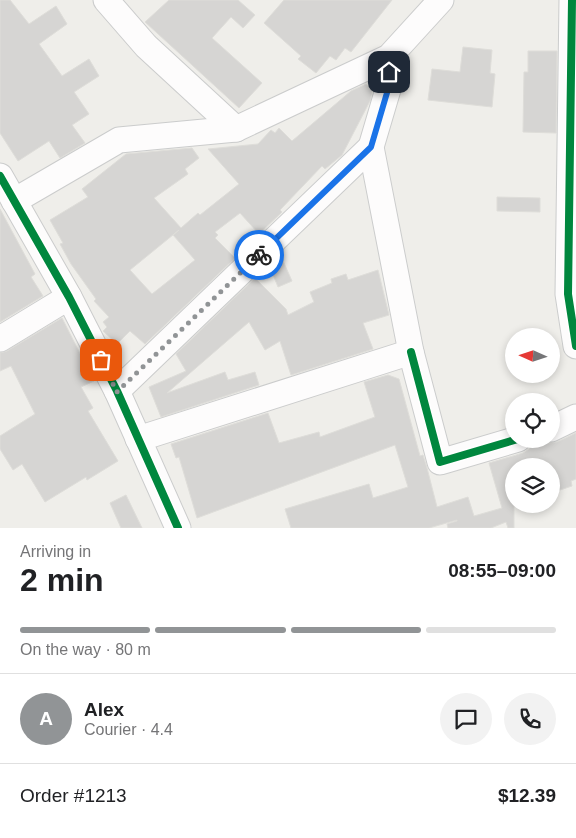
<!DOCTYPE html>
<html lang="en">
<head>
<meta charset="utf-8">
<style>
  body { margin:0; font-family:Helvetica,sans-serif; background:#f2f2f2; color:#202124; height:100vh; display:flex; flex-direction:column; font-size:19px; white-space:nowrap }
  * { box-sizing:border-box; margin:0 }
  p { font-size:16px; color:#757577 }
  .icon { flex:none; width:28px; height:28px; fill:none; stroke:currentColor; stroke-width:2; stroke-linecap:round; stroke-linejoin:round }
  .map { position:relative; height:528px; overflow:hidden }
  .sheet { display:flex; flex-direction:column; background:#fff; flex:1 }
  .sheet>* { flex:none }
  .needle { width:32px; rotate:273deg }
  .tools { position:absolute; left:505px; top:328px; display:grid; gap:10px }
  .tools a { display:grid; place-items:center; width:55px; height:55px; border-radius:50%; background:#fff; box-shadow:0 2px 8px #0003; font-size:25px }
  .pin { position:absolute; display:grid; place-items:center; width:42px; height:42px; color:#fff; margin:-21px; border-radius:10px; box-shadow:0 2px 8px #0006 }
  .courier { position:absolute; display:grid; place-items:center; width:50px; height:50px; margin:-25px; border:4px solid #1a73e8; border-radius:50%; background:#fff; color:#222; box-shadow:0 1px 6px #0007 }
  .headline em { font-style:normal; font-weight:600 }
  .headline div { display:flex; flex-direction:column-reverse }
  .headline { display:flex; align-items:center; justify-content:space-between; height:85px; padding:0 20px }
  h1 { font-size:32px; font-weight:600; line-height:38px }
  .bar { display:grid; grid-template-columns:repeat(4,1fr); gap:8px 5px; align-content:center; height:60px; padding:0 20px }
  .bar i { height:6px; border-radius:4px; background:#e0e0e0 }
  .bar .current { background:#919496 }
  .bar p { grid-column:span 4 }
  .line { display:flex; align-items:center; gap:12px; padding:0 20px; border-top:1px solid #e0e0e0 }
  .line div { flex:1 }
  .round { display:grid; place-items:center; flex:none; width:52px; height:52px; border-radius:26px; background:#f2f2f2 }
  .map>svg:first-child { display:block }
  .building { fill:#d6d5d3; stroke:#deddd9; fill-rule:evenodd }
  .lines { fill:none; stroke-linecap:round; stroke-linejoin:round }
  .minor-casing { stroke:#cbcccc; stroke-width:27 }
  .minor { stroke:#fdfcfc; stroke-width:25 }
  .cycleway-casing { stroke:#fff; stroke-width:11 }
  .cycleway { stroke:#00873e; stroke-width:8 }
  .done { stroke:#919496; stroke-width:5; stroke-dasharray:0 9 }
  .route { stroke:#1a73e8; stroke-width:6 }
</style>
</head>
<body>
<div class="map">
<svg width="576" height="528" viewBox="0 0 576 528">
  <rect width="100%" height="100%" fill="#efeeea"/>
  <g class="building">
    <polygon points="0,0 10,0 29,24 56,6 67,24 39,44 62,76 89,59 99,76 74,92 89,114 72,125 85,143 60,158 49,141 18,161 0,133"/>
    <polygon points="169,0 238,0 255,15 243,28 231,17 212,38 262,83 239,108 145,22"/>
    <polygon points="284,0 392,0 351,52 345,48 336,60 330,56 316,73 298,59 301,56 264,23"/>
    <polygon points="463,47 492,50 490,73 495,74 492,107 428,100 432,69 460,72"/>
    <polygon points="528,51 557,51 556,133 523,132 524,72 528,72"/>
    <path d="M366,84L372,91L370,101L342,155L325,169L322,166L280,210L282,212L259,234L240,213L215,232L218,235L215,238L235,258L145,344L130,331L117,344L103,331L107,327L103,322L109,317L94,301L96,299L71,264L60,244L63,243L50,220L88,197L82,189L126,154L192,148L199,158L185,169L188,174L154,198L181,228L198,213L200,215L239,184L208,149L258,144L271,130L275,133L279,128L292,141L351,91ZM179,230L173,235L195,260L152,294L130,270Z"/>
    <polygon points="497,197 540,198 540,212 497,211"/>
    <polygon points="0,209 35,274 31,277 43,296 0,322"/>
    <polygon points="280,254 292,281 278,287 269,265"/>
    <polygon points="378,270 389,315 363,323 373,349 291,375 280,341 265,350 249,322 167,393 225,372 228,380 255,372 259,385 161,417 149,387 186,371 176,354 255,278 286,309 288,315 314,302 310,292 332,283 331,279 346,274 348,280"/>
    <polygon points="62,318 94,381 81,387 93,408 88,411 118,461 87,480 86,477 45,502 22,464 13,470 0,449 0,436 35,414 11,366 0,371 0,353 7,351"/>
    <polygon points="388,375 399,379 420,456 423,455 427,468 437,507 468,497 474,516 502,508 489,463 523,453 529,449 532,442 541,439 549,443 557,442 576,433 576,479 571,481 572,486 551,493 551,466 514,466 514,528 508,528 506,522 491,528 448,528 447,524 457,521 457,520 429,528 291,528 285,509 369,484 373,498 408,487 395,445 197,518 179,457 176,458 171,444 268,413 279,443 319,432 320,437 375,417 364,382"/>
    <polygon points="126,495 142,528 121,528 110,503"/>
  </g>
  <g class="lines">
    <defs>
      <g id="minor">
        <polyline points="106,0 146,46 236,129"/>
        <polyline points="572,0 568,294 576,346"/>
        <polyline points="389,57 389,86 371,147 411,352 440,462 518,439"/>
        <polyline points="0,176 69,297 117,391 178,528"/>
        <polyline points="14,201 119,140 236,129 389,57 441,0"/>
        <polyline points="0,339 69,297"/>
        <polyline points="117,391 371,147"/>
        <polyline points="551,429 576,417"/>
        <polyline points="138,439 411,352"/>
      </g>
    </defs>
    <use href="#minor" class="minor-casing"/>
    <use href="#minor" class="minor"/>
    <defs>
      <g id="cycleway">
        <polyline points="572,0 568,294 576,346"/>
        <polyline points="0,176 69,297 117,391 178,528"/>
        <polyline points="411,352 440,462 518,439"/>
      </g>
    </defs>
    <use href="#cycleway" class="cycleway-casing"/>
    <use href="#cycleway" class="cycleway"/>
  </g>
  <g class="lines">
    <polyline class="done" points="101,360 117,392 259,255"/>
    <polyline class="route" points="259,255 371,147 389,86 389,72"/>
  </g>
</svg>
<div class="tools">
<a><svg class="needle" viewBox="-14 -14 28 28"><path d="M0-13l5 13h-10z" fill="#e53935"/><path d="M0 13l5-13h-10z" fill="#757577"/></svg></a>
<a><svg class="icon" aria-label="locate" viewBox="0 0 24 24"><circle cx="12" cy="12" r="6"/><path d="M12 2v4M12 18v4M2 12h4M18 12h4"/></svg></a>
<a><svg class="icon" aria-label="layers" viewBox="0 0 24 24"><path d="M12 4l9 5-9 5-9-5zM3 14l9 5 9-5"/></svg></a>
</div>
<div class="pin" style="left:101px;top:360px;background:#ea580c"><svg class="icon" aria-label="bag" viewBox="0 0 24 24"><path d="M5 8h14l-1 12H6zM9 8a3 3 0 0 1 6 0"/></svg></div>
<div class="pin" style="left:389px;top:72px;background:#1f2937"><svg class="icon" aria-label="home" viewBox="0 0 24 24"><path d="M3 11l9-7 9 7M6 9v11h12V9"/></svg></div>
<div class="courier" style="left:259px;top:255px"><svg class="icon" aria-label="bike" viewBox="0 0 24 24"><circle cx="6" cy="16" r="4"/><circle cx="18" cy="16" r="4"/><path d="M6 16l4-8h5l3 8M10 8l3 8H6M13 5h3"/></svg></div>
</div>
<section class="sheet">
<div class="headline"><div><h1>2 min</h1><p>Arriving in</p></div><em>08:55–09:00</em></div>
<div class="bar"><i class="current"></i><i class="current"></i><i class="current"></i><i></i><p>On the way · 80 m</p></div>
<div class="line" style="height:90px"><b class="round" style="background:#919496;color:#fff">A</b><div><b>Alex</b><p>Courier · 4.4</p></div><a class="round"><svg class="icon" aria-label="chat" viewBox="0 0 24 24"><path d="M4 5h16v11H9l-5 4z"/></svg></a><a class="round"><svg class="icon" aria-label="phone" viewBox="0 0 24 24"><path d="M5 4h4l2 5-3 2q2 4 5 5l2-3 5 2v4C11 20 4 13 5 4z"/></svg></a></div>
<div class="line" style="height:65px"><div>Order #1213</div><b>$12.39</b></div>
</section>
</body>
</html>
